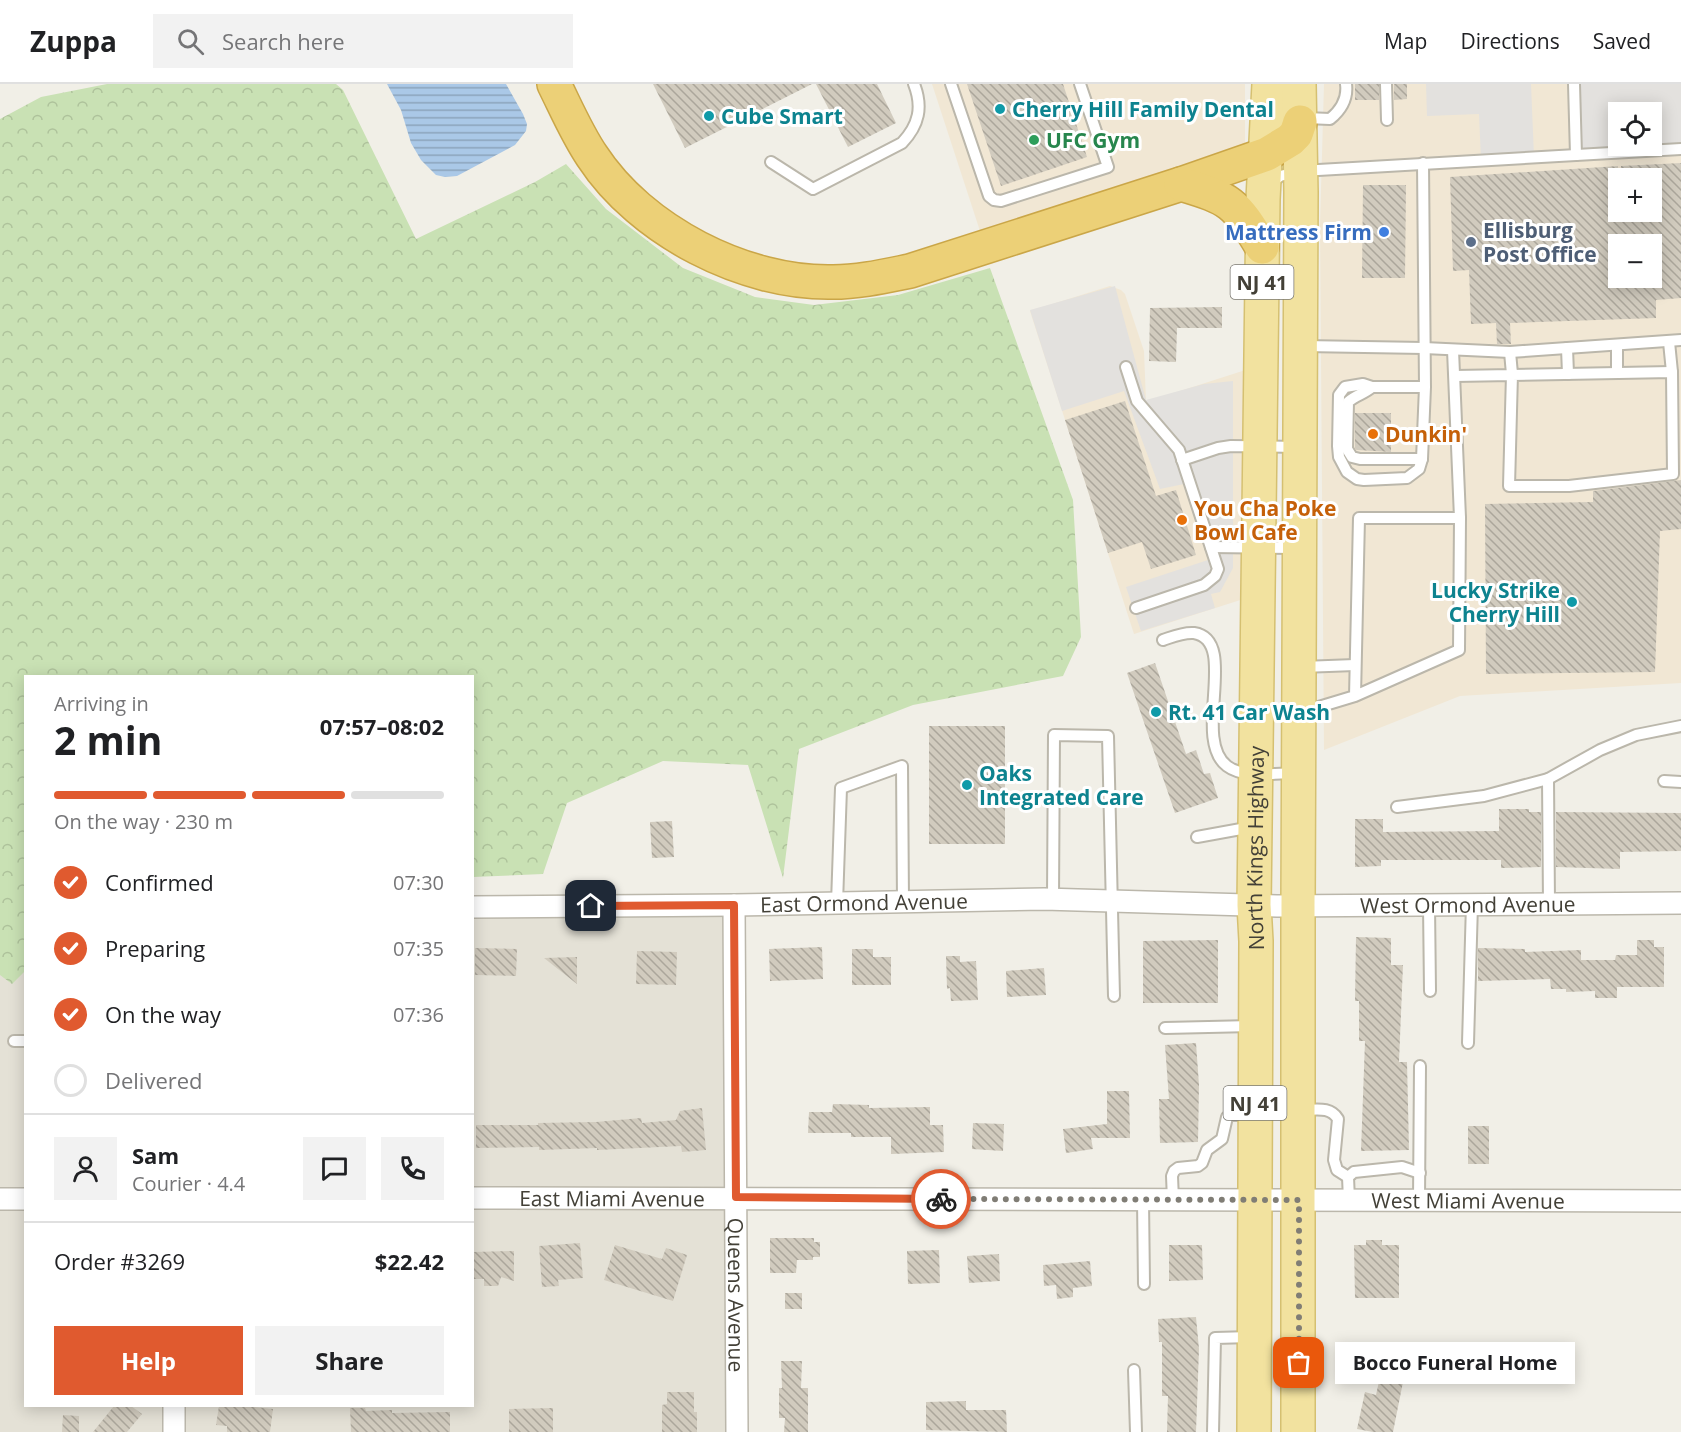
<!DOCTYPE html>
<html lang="en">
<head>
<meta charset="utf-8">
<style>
  body { margin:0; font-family:"Open Sans",sans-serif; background:#f2f2f2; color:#202124; height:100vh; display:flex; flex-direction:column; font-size:22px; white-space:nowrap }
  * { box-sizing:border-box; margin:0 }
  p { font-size:20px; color:#757577 }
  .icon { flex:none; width:33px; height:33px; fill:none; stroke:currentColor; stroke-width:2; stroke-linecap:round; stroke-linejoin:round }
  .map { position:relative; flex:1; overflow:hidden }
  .drawer { position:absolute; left:24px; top:591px; width:450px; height:732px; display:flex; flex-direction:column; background:#fff; border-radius:0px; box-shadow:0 3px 15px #0003 }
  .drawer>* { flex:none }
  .controls { position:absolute; left:1608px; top:18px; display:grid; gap:12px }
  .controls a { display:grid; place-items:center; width:54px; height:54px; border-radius:0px; background:#fff; box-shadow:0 3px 15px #0003; font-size:30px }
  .pin { position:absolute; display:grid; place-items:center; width:51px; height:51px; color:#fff; margin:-26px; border-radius:12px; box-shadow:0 3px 9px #0006 }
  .courier { position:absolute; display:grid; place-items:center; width:60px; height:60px; margin:-30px; border:4px solid #e05a2f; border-radius:50%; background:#fff; color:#222; box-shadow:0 2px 8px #0007 }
  .bubble { position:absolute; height:42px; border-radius:0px; background:#fff; box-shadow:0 3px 15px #0003; font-size:20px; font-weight:700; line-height:42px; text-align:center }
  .headline em { font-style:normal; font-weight:700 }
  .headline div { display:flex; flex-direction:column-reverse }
  .headline { display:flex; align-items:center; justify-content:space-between; height:102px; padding:0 30px }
  h1 { font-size:39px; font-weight:700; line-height:45px }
  .bar { display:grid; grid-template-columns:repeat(4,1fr); gap:9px 6px; align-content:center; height:72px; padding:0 30px }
  .bar i { height:8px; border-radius:4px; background:#e0e0e0 }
  .bar .selected { background:#e05a2f }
  .bar p { grid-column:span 4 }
  .line { display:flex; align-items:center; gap:15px; padding:0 30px; border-top:2px solid #e0e0e0 }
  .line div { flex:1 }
  .round { display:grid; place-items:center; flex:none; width:63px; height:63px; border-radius:0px; background:#f2f2f2 }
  ol { padding:0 30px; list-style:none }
  li { display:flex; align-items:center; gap:18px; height:66px }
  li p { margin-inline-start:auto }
  li .icon { padding:6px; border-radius:50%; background:#e05a2f; color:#fff; stroke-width:4 }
  li:last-child { color:#757577 }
  li i { width:33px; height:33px; border:3px solid #e0e0e0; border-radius:50% }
  .cta { display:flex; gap:12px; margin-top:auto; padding:12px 30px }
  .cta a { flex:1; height:69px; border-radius:0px; background:#e05a2f; color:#fff; font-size:24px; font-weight:700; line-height:69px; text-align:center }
  .cta a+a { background:#f2f2f2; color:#202124 }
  header { display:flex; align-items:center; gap:36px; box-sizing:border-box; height:84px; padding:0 30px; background:#fff; border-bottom:2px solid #e0e0e0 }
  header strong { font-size:28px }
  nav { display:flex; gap:33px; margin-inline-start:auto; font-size:21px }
  .search { width:420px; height:54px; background:#f2f2f2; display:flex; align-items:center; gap:15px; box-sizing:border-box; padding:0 21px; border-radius:0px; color:#757577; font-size:22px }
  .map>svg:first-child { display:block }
  .residential { fill:#e4e1d6 }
  .commercial { fill:#f1e7d4; fill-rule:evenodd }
  .forest { fill:url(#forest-crowns) }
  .parking { fill:#e3e1de; fill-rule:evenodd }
  .water { fill:url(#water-rules) }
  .building { fill:url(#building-back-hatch); fill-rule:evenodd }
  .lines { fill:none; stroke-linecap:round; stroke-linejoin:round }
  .lane-casing { stroke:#bbb7ab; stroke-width:14 }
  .street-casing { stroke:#bbb7ab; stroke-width:24 }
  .primary-casing { stroke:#d5c071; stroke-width:36 }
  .highway-casing { stroke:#caa648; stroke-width:36 }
  .lane { stroke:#fff; stroke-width:10 }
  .street { stroke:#fff; stroke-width:21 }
  .primary { stroke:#f2e29f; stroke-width:33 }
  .highway { stroke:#ecd077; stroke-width:33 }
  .done { stroke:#807d75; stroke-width:6; stroke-dasharray:0 10.8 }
  .route { stroke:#e05a2f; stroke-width:8 }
  .culture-dot { fill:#0f9aa8; stroke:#fff; stroke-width:2 }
  .leisure-dot { fill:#2e9e5b; stroke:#fff; stroke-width:2 }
  .shop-dot { fill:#3f7fe0; stroke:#fff; stroke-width:2 }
  .service-dot { fill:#5c6f8a; stroke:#fff; stroke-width:2 }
  .food-dot { fill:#e8710a; stroke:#fff; stroke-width:2 }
  .labels { text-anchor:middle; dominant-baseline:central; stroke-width:6; stroke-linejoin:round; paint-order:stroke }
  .shield { fill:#fff; stroke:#7b7973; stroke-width:1.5 }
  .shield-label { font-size:20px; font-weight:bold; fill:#434037 }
  .culture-label { font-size:21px; font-weight:bold; fill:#0d838f; stroke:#fff; text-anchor:start }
  .leisure-label { font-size:21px; font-weight:bold; fill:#27864d; stroke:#fff; text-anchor:start }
  .service-label { font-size:21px; font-weight:bold; fill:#4e5e75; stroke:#fff; text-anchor:start }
  .shop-label { font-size:21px; font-weight:bold; fill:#366cbe; stroke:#fff; text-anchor:end }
  .food-label { font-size:21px; font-weight:bold; fill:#c56008; stroke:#fff; text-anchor:start }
  .street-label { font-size:21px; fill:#434037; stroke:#fff }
</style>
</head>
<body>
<header>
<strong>Zuppa</strong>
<div class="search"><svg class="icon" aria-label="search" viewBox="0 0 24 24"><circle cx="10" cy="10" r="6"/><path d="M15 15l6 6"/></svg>Search here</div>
<nav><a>Map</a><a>Directions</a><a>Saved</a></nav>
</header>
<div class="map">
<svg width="1681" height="1348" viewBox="0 0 1681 1348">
  <defs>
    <pattern id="forest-crowns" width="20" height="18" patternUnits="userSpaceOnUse" patternTransform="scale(1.5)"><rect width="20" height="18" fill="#c9e1b4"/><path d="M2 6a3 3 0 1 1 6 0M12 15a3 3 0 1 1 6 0" fill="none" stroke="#aec29b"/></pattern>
    <pattern id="water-rules" width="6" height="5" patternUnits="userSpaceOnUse" patternTransform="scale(1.5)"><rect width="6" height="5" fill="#aac8e7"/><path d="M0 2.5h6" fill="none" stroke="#8ca4bc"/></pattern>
    <pattern id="building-back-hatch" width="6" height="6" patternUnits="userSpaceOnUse" patternTransform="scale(1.5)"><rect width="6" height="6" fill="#d1cbbe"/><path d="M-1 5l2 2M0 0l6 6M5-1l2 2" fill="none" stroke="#aba69b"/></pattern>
  </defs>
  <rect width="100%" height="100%" fill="#f1efe7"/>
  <polygon class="residential" points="734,821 736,1348 0,1348 0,837 25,837 26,1322 472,1322 473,827"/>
  <g class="commercial">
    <polygon points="932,0 1245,0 1245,64 980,147"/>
    <path d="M1324,0H1681V599L1460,612L1324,666L1320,141ZM1618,28H1652V62H1618ZM1618,94H1652V128H1618ZM1618,160H1652V194H1618Z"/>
    <polygon points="1110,202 1121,206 1125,210 1144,267 1146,318 1261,281 1259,510 1134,550 1030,227"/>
  </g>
  <polygon class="forest" points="107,0 336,0 343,6 416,155 535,98 566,80 606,125 683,184 755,213 814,221 898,211 990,184 1073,416 1081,553 1063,592 913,621 799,665 783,794 748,681 663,677 567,719 543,790 473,793 472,592 26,592 26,886 12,900 0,891 0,35 41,13"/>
  <g class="parking">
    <polygon points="1426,0 1531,0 1534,73 1481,76 1479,30 1427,32"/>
    <path d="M1574,0H1681V65L1576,71ZM1618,28H1652V62H1618Z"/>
    <polygon points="1115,202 1146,316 1204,300 1233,297 1233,484 1220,508 1211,510 1215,524 1141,547 1126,503 1208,476 1184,400 1160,405 1124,307 1062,327 1030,226"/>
  </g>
  <polygon class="water" points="387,0 506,0 523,30 527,40 526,47 515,61 457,92 445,93 436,91 421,76 411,59 401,26"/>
  <g class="building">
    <polygon points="653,0 812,0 685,64"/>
    <polygon points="816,0 877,0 896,39 848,63"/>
    <polygon points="967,0 1063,0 1087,73 1001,102"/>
    <rect x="1355" y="0" width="24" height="16"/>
    <polygon points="1394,0 1407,0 1407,15 1394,16"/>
    <path d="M1681,79V214L1656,216V234L1510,239L1511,260H1497L1496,239L1471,240L1469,186L1453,187L1450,93L1618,82V128H1652V94H1621V82ZM1618,160H1652V194H1618Z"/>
    <polygon points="1363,101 1406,101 1405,194 1362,194"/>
    <polygon points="1222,223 1222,244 1177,244 1176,278 1149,277 1150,224"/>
    <polygon points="1125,317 1156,412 1176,406 1196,471 1151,485 1142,458 1108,469 1065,336"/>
    <polygon points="1355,329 1391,329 1391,368 1357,366 1355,364"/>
    <polygon points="1681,396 1681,445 1660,447 1655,588 1486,590 1485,420 1593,418 1593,407"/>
    <polygon points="1155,579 1186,670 1196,666 1204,690 1210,689 1218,714 1175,729 1127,589"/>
    <rect x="929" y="642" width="76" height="118"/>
    <polygon points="1499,725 1529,725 1529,728 1541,728 1541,783 1501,784 1501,776 1381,776 1381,782 1355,783 1355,735 1383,735 1383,748 1499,747"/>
    <polygon points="1556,728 1681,729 1681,767 1620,768 1620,785 1556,783"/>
    <polygon points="672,737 674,773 652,774 650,738"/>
    <polygon points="1356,853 1391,854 1391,881 1403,881 1399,978 1407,978 1409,1066 1361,1067 1365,957 1359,957 1359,917 1355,917"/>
    <polygon points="1218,856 1218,919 1143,919 1143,857"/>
    <polygon points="1637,856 1654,856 1654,863 1664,863 1664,903 1617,903 1617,914 1595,914 1595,907 1566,908 1566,905 1551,905 1550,895 1478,897 1478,864 1525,865 1525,868 1581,866 1581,876 1615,876 1616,871 1637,871"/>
    <polygon points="822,863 823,895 770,897 769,865"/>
    <polygon points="475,864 517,865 516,892 475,891"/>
    <polygon points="852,865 873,865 873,873 891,873 891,901 852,901"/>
    <polygon points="637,867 677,868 676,901 636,900"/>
    <polygon points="946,872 960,872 960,878 976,877 978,916 951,917 950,904 947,905"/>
    <polygon points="577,873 577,900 544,874"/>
    <polygon points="1044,884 1046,911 1007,913 1006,887"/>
    <polygon points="1196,959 1199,1001 1198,1058 1160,1059 1159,1015 1169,1015 1165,961"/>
    <polygon points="1107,1007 1129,1007 1130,1054 1091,1054 1093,1065 1066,1069 1063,1045 1107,1040"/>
    <polygon points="833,1020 869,1021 869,1024 930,1023 930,1041 943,1041 944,1068 891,1070 891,1053 851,1053 851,1049 808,1049 809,1028 832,1028"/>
    <polygon points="702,1024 706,1066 682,1068 681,1062 597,1066 597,1064 539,1066 539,1063 476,1064 476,1041 538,1041 538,1039 596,1038 641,1034 642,1039 676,1036 680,1027"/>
    <polygon points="973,1039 1004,1040 1003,1067 972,1065"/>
    <rect x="1468" y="1042" width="21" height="38"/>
    <polygon points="770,1154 814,1154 814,1158 820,1158 820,1173 813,1173 813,1176 797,1176 796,1189 770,1189"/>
    <polygon points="1366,1156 1382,1156 1382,1161 1399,1161 1399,1214 1355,1214 1354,1161 1366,1161"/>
    <polygon points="580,1159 583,1194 558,1196 559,1202 542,1203 539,1162"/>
    <polygon points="615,1161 662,1175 666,1164 687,1171 673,1217 604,1196"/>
    <polygon points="1169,1161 1202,1161 1203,1196 1169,1197"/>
    <polygon points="939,1166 940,1199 908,1200 907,1167"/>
    <polygon points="514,1167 514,1197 501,1193 498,1202 484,1202 484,1195 474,1195 473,1168"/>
    <polygon points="999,1170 1000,1197 969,1199 967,1172"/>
    <polygon points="1090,1177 1092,1202 1073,1204 1073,1213 1057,1215 1056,1201 1044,1202 1043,1181"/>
    <rect x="785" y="1209" width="17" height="16"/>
    <polygon points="1196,1233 1199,1265 1196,1348 1167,1348 1168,1312 1162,1312 1162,1258 1159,1258 1158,1235"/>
    <polygon points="781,1277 802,1277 801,1304 808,1304 808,1348 784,1348 785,1334 779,1334 779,1304 782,1304"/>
    <polygon points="1380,1293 1403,1298 1393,1348 1373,1348 1357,1345 1365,1308 1376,1311"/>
    <polygon points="667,1308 694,1308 694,1328 697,1328 697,1348 662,1348 662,1321 667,1320"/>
    <polygon points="966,1317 966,1326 1006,1326 1007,1348 926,1346 926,1318"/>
    <polygon points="114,1322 131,1322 142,1330 127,1348 93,1348"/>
    <polygon points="219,1322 246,1322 273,1325 270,1348 227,1348 227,1342 216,1341"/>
    <polygon points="350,1324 365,1324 366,1327 392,1326 392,1329 450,1328 450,1348 351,1348"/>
    <polygon points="553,1324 553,1348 509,1348 509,1325"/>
    <polygon points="63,1331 79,1332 79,1348 62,1348"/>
  </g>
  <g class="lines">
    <defs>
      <g id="lane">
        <polyline points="951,0 989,112 994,116 1001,117 1108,83 1080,0"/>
        <polyline points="1386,0 1387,36"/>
        <polyline points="1574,0 1576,71"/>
        <path d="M1303,36L1306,34L1330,35C1341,26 1348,15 1346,0"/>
        <path d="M771,78L813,105L902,59C919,41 923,23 914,0"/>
        <polyline points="1423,79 1425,303 1372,303 1363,300 1345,303 1339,311 1338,362 1339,373 1347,388 1357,395 1364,396 1407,394 1419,385 1422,375 1425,303"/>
        <polyline points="1271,99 1280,92 1301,87 1681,65"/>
        <polyline points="1669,258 1672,288"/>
        <polyline points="1304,262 1424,264 1510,268 1681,256"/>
        <polyline points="1567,264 1568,290"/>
        <polyline points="1453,266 1460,434"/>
        <polyline points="1126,283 1137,317 1179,366 1218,485 1215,492 1204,501 1136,524"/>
        <polyline points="1617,289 1617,261"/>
        <polyline points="1455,292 1672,288 1673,390 1569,402 1509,402 1512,290 1510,268"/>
        <path d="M1372,303C1364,310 1356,311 1348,318L1347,365L1352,373L1360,375H1422"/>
        <polyline points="1182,376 1218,364 1231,362 1297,363"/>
        <polyline points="1211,463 1296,464"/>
        <path d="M1163,556C1172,553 1183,548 1194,549C1240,556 1191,655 1227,682C1244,695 1276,689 1295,689"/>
        <polyline points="1302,583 1355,581"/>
        <polyline points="1302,628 1355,612 1459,566 1460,434 1359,434 1355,612"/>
        <polyline points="1548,695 1600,666 1636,651 1681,642"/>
        <polyline points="1664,697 1681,698"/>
        <polyline points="1397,723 1484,712 1548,695 1549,820"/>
        <polyline points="1197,753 1252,743"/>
        <polyline points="1053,815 1054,651 1108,652 1114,912"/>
        <polyline points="837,819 841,704 902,682 903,818"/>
        <polyline points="1429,821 1430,907"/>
        <polyline points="1165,944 1252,942"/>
        <polyline points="14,957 26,957"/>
        <polyline points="1468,959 1472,820"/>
        <path d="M1302,1026C1316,1026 1330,1022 1338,1035L1334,1076L1337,1086L1348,1093"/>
        <polyline points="1143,1116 1144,1200"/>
        <polyline points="1173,1116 1172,1092 1174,1087 1178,1084 1198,1082 1202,1079 1207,1066 1222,1055 1227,1033 1230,1031 1252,1031"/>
        <polyline points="1349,1116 1348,1093 1354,1088 1402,1083 1420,1089"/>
        <polyline points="1419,1116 1420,982"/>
        <polyline points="1134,1286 1136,1348"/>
        <polyline points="1213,1348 1215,1254 1251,1253"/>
      </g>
      <g id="street">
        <path id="s1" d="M734,821L737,1348"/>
        <path id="s2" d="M472,823L734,821L1044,815L1277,822L1681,819"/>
        <path id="s3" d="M472,1114L1681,1117"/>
        <polyline points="0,1115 26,1115"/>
        <polyline points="174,1348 174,1322"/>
      </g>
      <g id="primary">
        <path id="s4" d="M1254,1348L1256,857L1254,821L1263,115L1269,0"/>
        <polyline points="1298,1348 1298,822 1301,108 1299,0"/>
      </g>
      <g id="highway">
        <path d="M554,0C566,24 577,50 592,72C641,147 745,200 833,198C859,198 885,192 910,187L1181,100L1267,70L1290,56L1296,50L1300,38"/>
        <path d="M1181,100C1231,115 1235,118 1262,163"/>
      </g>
    </defs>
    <use href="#lane" class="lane-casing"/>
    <use href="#street" class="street-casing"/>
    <use href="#primary" class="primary-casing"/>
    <use href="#highway" class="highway-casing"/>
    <use href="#lane" class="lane"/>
    <use href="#street" class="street"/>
    <use href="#primary" class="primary"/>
    <use href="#highway" class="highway"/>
  </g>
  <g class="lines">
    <polyline class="done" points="941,1115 1299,1116 1299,1279"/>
    <polyline class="route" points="591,822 734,821 736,1113 941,1115"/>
  </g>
  <g class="culture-dot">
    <circle cx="1000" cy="25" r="6"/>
    <circle cx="709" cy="32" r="6"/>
    <circle cx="1572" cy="518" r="6"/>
    <circle cx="1156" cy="628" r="6"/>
    <circle cx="967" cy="701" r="6"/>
  </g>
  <circle class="leisure-dot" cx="1034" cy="56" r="6"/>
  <circle class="shop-dot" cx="1384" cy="148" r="6"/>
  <circle class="service-dot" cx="1471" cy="158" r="6"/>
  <g class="food-dot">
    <circle cx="1373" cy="350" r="6"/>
    <circle cx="1182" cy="436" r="6"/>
  </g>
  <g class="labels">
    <g class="shield">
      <rect x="1230.5" y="181" width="63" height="34" rx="4.5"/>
      <rect x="1223.5" y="1002" width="63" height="34" rx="4.5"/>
    </g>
    <g class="shield-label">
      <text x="1262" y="198">NJ 41</text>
      <text x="1255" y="1019">NJ 41</text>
    </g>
    <g class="culture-label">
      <text x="1012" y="25">Cherry Hill Family Dental</text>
      <text x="721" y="32">Cube Smart</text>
      <text x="1560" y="506" text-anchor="end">Lucky Strike<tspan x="1560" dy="24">Cherry Hill</tspan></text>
      <text x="1168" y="628">Rt. 41 Car Wash</text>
      <text x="979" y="689">Oaks<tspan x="979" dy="24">Integrated Care</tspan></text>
    </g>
    <g class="leisure-label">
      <text x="1046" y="56">UFC Gym</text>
    </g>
    <g class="service-label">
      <text x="1483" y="146">Ellisburg<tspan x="1483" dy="24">Post Office</tspan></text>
    </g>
    <g class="shop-label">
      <text x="1372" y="148">Mattress Firm</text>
    </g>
    <g class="food-label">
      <text x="1385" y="350">Dunkin'</text>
      <text x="1194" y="424">You Cha Poke<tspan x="1194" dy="24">Bowl Cafe</tspan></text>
    </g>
    <g class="street-label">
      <text stroke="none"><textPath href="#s4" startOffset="584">North Kings Highway</textPath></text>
      <text stroke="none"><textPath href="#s2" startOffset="392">East Ormond Avenue</textPath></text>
      <text stroke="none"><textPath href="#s2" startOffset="996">West Ormond Avenue</textPath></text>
      <text stroke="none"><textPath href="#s3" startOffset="140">East Miami Avenue</textPath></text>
      <text stroke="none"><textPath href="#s3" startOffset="996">West Miami Avenue</textPath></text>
      <text stroke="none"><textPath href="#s1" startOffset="390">Queens Avenue</textPath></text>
    </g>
  </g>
</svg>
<div class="controls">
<a><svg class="icon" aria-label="locate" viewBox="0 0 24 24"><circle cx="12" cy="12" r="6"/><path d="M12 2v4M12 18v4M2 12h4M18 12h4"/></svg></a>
<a>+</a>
<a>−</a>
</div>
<div class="pin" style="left:1299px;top:1279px;background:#ea580c"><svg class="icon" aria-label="bag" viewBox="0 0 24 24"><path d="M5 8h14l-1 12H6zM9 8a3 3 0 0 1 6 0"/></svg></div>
<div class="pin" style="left:591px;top:822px;background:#1f2937"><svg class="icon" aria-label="home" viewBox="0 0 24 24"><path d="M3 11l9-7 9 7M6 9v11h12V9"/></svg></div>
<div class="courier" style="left:941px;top:1115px"><svg class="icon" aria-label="bike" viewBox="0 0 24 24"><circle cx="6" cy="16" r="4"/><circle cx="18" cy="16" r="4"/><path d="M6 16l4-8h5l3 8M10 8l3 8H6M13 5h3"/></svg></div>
<div class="bubble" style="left:1335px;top:1258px;width:240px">Bocco Funeral Home</div>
<section class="drawer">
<div class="headline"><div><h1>2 min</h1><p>Arriving in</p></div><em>07:57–08:02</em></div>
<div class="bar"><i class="selected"></i><i class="selected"></i><i class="selected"></i><i></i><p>On the way · 230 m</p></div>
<ol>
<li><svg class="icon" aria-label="check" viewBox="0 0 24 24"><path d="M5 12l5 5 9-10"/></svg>Confirmed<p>07:30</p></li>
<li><svg class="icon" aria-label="check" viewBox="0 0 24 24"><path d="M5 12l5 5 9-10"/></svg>Preparing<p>07:35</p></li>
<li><svg class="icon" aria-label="check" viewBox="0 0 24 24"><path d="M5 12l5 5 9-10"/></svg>On the way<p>07:36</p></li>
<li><i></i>Delivered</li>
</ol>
<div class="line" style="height:108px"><a class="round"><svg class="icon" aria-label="person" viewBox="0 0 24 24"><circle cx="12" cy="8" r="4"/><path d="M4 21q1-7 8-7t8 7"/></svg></a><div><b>Sam</b><p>Courier · 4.4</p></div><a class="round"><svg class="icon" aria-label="chat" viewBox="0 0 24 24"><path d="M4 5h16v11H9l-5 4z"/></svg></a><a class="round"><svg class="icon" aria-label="phone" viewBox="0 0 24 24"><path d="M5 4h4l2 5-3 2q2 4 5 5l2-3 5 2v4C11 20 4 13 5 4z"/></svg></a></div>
<div class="line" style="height:78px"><div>Order #3269</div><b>$22.42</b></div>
<div class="cta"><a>Help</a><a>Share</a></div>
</section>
</div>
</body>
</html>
